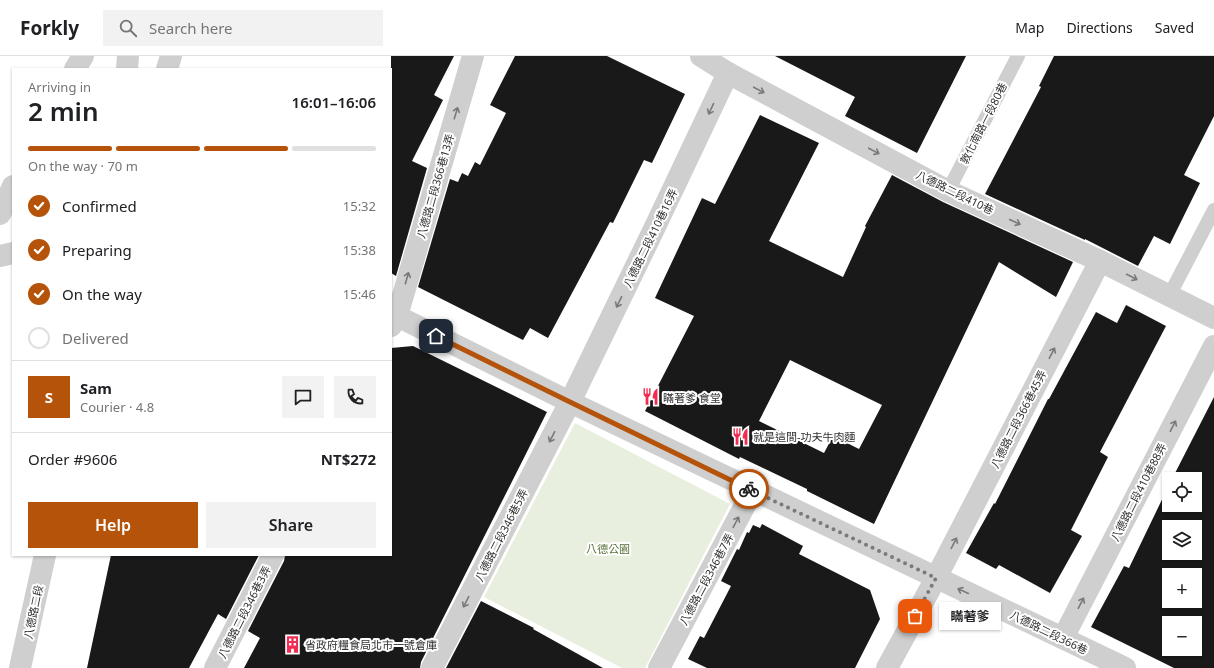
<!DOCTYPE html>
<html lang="en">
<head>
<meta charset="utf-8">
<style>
  body { margin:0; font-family:"Noto Sans","Noto Sans TC",sans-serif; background:#f2f2f2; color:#202124; height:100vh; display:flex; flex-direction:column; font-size:15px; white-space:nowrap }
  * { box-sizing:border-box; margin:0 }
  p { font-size:13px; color:#757577 }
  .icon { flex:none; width:22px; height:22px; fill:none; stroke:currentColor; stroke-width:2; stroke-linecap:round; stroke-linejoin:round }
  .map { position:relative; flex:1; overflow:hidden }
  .details { position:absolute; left:12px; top:12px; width:380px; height:488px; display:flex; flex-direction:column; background:#fff; border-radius:0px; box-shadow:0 1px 3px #0004 }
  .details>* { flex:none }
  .fabs { position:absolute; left:1162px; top:416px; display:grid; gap:8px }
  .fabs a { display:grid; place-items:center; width:40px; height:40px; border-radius:0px; background:#fff; box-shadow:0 1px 3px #0004; font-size:20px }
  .pin { position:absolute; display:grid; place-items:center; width:34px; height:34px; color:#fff; margin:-17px; border-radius:8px; box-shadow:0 2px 6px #0006 }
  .courier { position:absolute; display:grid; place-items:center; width:40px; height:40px; margin:-20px; border:3px solid #b45309; border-radius:50%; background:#fff; color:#222; box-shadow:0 1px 5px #0007 }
  .bubble { position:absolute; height:28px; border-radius:0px; background:#fff; box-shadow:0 1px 3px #0004; font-size:13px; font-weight:600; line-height:28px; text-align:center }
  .headline em { font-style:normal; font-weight:600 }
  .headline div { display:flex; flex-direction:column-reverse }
  .headline { display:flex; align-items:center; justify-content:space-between; height:68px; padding:0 16px }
  h1 { font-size:26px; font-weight:600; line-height:30px }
  .bar { display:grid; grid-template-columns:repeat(4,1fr); gap:6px 4px; align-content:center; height:48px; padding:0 16px }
  .bar i { height:5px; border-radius:3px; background:#e0e0e0 }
  .bar .current { background:#b45309 }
  .bar p { grid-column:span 4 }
  .line { display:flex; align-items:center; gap:10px; padding:0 16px; border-top:1px solid #e0e0e0 }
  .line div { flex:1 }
  .round { display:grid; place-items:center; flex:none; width:42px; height:42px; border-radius:0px; background:#f2f2f2 }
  ol { padding:0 16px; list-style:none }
  li { display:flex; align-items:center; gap:12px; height:44px }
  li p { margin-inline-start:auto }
  li .icon { padding:4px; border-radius:50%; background:#b45309; color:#fff; stroke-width:4 }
  li:last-child { color:#757577 }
  li i { width:22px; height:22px; border:2px solid #e0e0e0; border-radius:50% }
  .button { display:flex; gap:8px; margin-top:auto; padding:8px 16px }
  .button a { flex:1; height:46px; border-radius:0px; background:#b45309; color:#fff; font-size:16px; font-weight:600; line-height:46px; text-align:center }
  .button a+a { background:#f2f2f2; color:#202124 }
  header { display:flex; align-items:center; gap:24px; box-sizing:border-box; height:56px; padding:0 20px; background:#fff; border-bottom:1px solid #e0e0e0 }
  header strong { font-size:19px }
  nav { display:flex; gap:22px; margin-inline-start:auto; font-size:14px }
  .search { width:280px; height:36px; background:#f2f2f2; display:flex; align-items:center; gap:10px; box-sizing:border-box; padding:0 14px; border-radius:0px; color:#757577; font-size:15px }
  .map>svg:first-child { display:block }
  .green { fill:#e9efdf }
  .building { fill:#191919; fill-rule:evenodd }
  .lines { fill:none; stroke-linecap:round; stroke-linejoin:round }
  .service { stroke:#cfcfcf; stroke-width:14 }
  .minor { stroke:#cfcfcf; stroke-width:22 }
  .tertiary { stroke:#cfcfcf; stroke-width:22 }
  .oneway { stroke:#797979 }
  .done { stroke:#7a7a7a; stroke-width:4; stroke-dasharray:0 7.2 }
  .route { stroke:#b45309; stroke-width:5 }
  .labels { text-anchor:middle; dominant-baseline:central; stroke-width:4; stroke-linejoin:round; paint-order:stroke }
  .street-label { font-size:11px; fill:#323232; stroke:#fff }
  .poi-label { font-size:11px; fill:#323232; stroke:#fff; text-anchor:start }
  .park-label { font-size:11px; fill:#5b713b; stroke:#fff }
</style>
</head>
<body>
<header>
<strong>Forkly</strong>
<div class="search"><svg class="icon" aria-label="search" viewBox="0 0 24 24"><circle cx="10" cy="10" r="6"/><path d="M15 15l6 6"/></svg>Search here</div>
<nav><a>Map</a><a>Directions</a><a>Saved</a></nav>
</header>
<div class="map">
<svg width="1214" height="612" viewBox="0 0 1214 612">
  <rect width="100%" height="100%" fill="#fff"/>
  <polygon class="green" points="575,367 730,448 645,612 622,612 484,541"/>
  <g class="building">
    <polygon points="391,0 454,0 434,39 443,44 412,105 427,112 396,220 391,217"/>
    <polygon points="515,0 607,0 685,38 652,107 644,104 613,167 610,166 548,282 530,272 523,284 418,231 450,123 458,126 462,117 468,120 475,106 480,109 506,57 490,49"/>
    <polygon points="775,0 966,0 917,97 845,60 855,41"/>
    <polygon points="1054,0 1214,0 1214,60 1184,119 1200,127 1170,188 1154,180 1138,210 1085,183 1085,184 985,138 1041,31 1039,30"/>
    <path d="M760,59L819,87L769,185L843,221L866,171L865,170L892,119L943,146L1073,206L1056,241L999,206L874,468L807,435V433L740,401L739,403L645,355L694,260L655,242L702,142L715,148ZM790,304L882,349L859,393L833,380L824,397L759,365Z"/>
    <polygon points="1126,249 1166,270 1100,396 1108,401 1071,474 1082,480 1050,537 999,509 996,513 966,497 994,447 995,448 1048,343 1049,343 1096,256 1117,267"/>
    <polygon points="413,290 547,356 421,606 420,612 244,612 260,582 248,575 284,505 285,499 391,499 391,292"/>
    <path d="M1214,341V612H1174L1091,571L1124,510L1129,512L1169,429V449H1195V423H1172ZM1169,471H1195V497H1169ZM1169,519H1195V545H1169ZM1169,567H1195V593H1169Z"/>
    <polygon points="762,468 803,490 799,498 870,534 880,563 855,612 707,612 688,603 700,580 704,582 731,530 721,525 737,493 739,494 747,476 749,477 753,469 760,472"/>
    <polygon points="111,499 259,499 226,563 218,558 189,612 87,612"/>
    <polygon points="481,545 534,572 533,573 603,612 446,612"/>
  </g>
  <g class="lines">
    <g class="service">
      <polyline points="948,135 1018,0"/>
      <polyline points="1169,240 1214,154"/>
    </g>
    <g class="minor">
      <polyline points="701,0 728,17 948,135 1100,205 1214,262"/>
      <polyline points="391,257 570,346 1125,612"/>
      <polyline points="391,270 397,260 473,0"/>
      <polyline points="1063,582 1214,290"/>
      <polyline points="215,612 273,499"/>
      <polyline points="432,612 570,346 654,173 728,17"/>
      <polyline points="659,612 753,434"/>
      <polyline points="887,612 936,522 1100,205"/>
    </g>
    <g class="tertiary">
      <polyline points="75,13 83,0"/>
      <polyline points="127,13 128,0"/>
      <polyline points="167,13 171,0"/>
      <polyline points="0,158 13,130"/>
      <polyline points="0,200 13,197"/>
      <polyline points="20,612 45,499"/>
    </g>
  </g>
  <defs><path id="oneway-shaft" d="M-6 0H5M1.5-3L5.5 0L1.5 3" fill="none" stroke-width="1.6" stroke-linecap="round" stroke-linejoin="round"/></defs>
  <g class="oneway">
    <use href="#oneway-shaft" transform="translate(759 34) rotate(28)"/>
    <use href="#oneway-shaft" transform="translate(711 53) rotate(115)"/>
    <use href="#oneway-shaft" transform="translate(456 57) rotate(-73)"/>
    <use href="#oneway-shaft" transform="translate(874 95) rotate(28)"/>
    <use href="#oneway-shaft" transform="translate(1015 166) rotate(25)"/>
    <use href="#oneway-shaft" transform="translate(1132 221) rotate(27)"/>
    <use href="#oneway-shaft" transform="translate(407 222) rotate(-74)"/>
    <use href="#oneway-shaft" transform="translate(619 246) rotate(116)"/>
    <use href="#oneway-shaft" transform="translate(1052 297) rotate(-63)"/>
    <use href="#oneway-shaft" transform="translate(1173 370) rotate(-63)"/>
    <use href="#oneway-shaft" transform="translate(552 381) rotate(117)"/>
    <use href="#oneway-shaft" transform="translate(736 466) rotate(-62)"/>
    <use href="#oneway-shaft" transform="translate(954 487) rotate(-63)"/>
    <use href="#oneway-shaft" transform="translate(963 535) rotate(-155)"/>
    <use href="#oneway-shaft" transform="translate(466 546) rotate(117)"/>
    <use href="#oneway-shaft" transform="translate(1081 547) rotate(-63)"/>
  </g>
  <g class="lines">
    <polyline class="done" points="749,433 936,522 915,560"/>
    <polyline class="route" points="436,280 570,346 749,433"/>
  </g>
  <defs>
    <symbol id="restaurant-bare" viewBox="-9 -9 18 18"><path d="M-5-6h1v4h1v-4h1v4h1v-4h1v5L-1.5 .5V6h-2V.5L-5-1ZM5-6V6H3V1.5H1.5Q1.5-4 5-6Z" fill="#f12b51" stroke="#fff" stroke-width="2.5" paint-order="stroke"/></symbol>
    <symbol id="building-bare" viewBox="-9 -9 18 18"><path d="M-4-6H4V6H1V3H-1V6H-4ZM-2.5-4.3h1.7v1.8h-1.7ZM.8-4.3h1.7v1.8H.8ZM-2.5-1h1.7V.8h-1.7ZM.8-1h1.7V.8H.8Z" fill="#f12b51" stroke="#fff" stroke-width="2.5" paint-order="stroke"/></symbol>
  </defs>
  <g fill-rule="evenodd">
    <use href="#restaurant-bare" x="638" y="328" width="25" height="25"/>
    <use href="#restaurant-bare" x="728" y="368" width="25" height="25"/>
    <use href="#building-bare" x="280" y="576" width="25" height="25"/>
  </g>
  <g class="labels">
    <g class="street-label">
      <text transform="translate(983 67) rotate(-63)">敦化南路一段80巷</text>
      <text transform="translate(435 130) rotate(-74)">八德路二段366巷13弄</text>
      <text transform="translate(955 136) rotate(26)">八德路二段410巷</text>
      <text transform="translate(650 182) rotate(-64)">八德路二段410巷16弄</text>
      <text transform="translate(1018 363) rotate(-63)">八德路二段366巷45弄</text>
      <text transform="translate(1138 436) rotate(-63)">八德路二段410巷88弄</text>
      <text transform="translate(501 479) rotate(-63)">八德路二段346巷5弄</text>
      <text transform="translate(706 523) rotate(-62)">八德路二段346巷7弄</text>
      <text transform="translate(33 556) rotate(-78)">八德路二段</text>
      <text transform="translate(244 556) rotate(-63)">八德路二段346巷3弄</text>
      <text transform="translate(1049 576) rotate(26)">八德路二段366巷</text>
    </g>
    <g class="poi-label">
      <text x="663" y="341">瞞著爹 食堂</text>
      <text x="753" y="380">就是這間-功夫牛肉麵</text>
      <text x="305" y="588">省政府糧食局北市一號倉庫</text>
    </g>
    <g class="park-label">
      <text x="608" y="492">八德公園</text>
    </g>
  </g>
</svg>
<div class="fabs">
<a><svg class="icon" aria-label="locate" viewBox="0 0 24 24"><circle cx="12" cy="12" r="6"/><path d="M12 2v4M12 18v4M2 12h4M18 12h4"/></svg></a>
<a><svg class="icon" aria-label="layers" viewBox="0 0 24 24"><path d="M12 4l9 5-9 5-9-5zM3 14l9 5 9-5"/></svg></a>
<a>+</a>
<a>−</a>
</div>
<div class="pin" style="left:915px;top:560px;background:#ea580c"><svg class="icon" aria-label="bag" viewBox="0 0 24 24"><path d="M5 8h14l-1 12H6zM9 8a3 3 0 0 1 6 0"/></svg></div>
<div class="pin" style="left:436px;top:280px;background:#1f2937"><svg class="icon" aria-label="home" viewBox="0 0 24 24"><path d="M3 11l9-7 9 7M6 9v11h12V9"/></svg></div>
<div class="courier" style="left:749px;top:433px"><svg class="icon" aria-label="bike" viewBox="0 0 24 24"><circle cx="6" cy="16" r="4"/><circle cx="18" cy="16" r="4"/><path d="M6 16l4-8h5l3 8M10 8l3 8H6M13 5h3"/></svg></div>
<div class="bubble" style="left:939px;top:546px;width:62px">瞞著爹</div>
<section class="details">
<div class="headline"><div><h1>2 min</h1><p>Arriving in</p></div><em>16:01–16:06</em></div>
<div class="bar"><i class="current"></i><i class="current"></i><i class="current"></i><i></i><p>On the way · 70 m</p></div>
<ol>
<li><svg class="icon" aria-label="check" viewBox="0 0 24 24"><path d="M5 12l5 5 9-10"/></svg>Confirmed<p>15:32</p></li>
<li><svg class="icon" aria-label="check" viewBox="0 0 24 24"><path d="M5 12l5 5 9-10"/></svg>Preparing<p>15:38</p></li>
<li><svg class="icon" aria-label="check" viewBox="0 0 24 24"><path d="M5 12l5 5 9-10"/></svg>On the way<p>15:46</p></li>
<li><i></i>Delivered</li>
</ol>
<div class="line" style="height:72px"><b class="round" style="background:#b45309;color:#fff">S</b><div><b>Sam</b><p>Courier · 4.8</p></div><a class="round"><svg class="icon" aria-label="chat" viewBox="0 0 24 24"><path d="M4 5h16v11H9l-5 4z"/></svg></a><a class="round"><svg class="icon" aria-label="phone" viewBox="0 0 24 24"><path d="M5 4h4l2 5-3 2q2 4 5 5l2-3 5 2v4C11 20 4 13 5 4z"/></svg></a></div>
<div class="line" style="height:52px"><div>Order #9606</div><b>NT$272</b></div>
<div class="button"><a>Help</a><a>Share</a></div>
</section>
</div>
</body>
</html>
